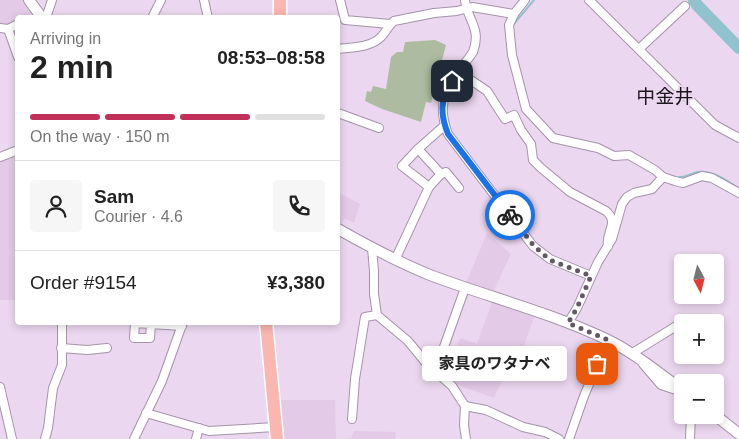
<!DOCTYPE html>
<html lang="en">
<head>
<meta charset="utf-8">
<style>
  body { margin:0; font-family:Arial,"Noto Sans JP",sans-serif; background:#f6f6f6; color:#222; height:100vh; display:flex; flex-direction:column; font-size:19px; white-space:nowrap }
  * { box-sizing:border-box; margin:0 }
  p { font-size:16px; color:#767676 }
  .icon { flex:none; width:28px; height:28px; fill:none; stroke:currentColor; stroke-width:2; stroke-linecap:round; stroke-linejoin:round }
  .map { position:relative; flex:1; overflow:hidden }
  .panel { position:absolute; left:15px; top:15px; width:325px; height:310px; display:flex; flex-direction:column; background:#fff; border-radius:5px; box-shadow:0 2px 8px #0003 }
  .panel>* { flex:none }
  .needle { width:32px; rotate:173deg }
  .buttons { position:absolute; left:674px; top:254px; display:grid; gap:10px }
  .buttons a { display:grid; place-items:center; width:50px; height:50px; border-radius:5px; background:#fff; box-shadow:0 2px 8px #0003; font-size:25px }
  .pin { position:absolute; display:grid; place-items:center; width:42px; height:42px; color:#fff; margin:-21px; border-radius:10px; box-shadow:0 2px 8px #0006 }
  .courier { position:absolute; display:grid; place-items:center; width:50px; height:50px; margin:-25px; border:4px solid #1a73e8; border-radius:50%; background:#fff; color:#222; box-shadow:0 1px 6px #0007 }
  .bubble { position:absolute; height:35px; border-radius:5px; background:#fff; box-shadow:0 2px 8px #0003; font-size:16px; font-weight:700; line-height:35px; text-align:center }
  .headline em { font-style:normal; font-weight:700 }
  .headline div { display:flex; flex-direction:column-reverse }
  .headline { display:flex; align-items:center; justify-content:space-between; height:85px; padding:0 15px }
  h1 { font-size:32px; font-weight:700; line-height:38px }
  .bar { display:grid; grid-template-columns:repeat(4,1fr); gap:8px 5px; align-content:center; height:60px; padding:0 15px }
  .bar i { height:6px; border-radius:4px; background:#e0e0e0 }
  .bar .current { background:#c03058 }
  .bar p { grid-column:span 4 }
  .line { display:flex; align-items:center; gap:12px; padding:0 15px; border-top:1px solid #e0e0e0 }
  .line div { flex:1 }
  .round { display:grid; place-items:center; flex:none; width:52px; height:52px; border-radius:5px; background:#f6f6f6 }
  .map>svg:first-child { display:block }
  .built { fill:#e3cae7 }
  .green { fill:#adbca1 }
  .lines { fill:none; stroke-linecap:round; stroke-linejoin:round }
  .stream { stroke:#90c3cd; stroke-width:2 }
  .river { stroke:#90c3cd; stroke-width:12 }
  .minor-casing { stroke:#a593a9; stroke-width:10 }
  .tertiary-casing { stroke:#a593a9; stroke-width:12 }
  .primary-casing { stroke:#fff; stroke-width:15 }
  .minor { stroke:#fff; stroke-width:8 }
  .tertiary { stroke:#fff; stroke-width:10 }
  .primary { stroke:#fab6b1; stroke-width:12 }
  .done { stroke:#645866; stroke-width:5; stroke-dasharray:0 9 }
  .route { stroke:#1a73e8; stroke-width:6 }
  .labels { text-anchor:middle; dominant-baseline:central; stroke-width:4; stroke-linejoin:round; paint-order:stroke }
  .neighbourhood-label { font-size:19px; fill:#1b141c; stroke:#ebd7ef }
</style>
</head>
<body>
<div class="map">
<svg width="739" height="439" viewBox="0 0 739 439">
  <rect width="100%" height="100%" fill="#ebd7ef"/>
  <g class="built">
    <polygon points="0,0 24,0 34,13 25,17 18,18 17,21 8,26 0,26"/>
    <polygon points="17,152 17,300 0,300 0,160"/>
    <polygon points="338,192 360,204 354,223 345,218 340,226 338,225"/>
    <polygon points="487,233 511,254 493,292 466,283"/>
    <polygon points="492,302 534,317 516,369 509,367 494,398 452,383 446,378 460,338 477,344"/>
    <polygon points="279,400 335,400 336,439 283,439"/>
    <polygon points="354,431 396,432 395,439 341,439 351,438"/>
  </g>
  <polygon class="green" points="435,40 446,45 431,103 426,102 421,122 382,109 365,101 367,91 371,92 373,86 386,89 391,57 397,52 403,52 405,42"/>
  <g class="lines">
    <g class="stream">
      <polyline points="513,25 534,0"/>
      <path d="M674,177C684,179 689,174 698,172C712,170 728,181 739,189"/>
    </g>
    <polyline class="river" points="694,0 697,5 739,48"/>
    <defs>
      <g id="minor">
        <polyline points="204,0 208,18"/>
        <polyline points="340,0 345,20 390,24"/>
        <path d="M465,0C467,20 482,28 473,52C453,81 433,96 448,134L533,246L550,259L591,276"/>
        <polyline points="589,0 715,125 739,138"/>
        <polyline points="514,14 509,25 512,55 526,109 553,138 598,148 614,156 629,155 655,170 663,177 675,181 683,183 702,176 712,178 739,193"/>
        <polyline points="46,18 52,0"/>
        <polyline points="152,18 161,0"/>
        <polyline points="0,28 8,29 18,24"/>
        <polyline points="8,29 18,57"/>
        <path d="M338,49C352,47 370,48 381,37C386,32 388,26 394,21L434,13L457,11L472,7L514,14L525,0"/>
        <polyline points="639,49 685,6"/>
        <path d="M459,72L487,91L505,119L514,115L521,130L531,144L533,160L541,168L570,192L606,211C620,223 605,232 608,246"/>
        <polyline points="338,113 379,128"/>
        <polyline points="418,149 441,174 429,187"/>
        <polyline points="0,157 18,150"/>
        <polyline points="441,174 446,172 459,188"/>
        <polyline points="372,248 374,271 374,294 377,315 408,341 426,363 452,386 465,406 464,425 466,439"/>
        <polyline points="395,260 429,187 402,166 418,149 444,126"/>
        <polyline points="568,323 577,308 598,262 612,239 622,204 627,197 634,193 652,189 663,177"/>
        <polyline points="151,324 150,338 134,338 135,323 182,326"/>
        <polyline points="61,348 87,350 107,348"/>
        <polyline points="631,354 686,320"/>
        <polyline points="643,364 661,385 682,392"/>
        <polyline points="435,372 465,288"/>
        <polyline points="0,387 12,439"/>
        <polyline points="465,406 486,410 523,427 545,432 559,439"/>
        <polyline points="146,413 209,431 275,427"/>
        <polyline points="352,419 355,379 365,317 377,315"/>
        <polyline points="45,439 48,428 53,388 62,365 62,322"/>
        <polyline points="134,439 162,381 183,322"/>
        <polyline points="196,439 199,428"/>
        <polyline points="569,439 584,396 608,340"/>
        <polyline points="690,439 691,415"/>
      </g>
      <g id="tertiary">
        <polyline points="29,0 42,18"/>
        <path d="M338,229C368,246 398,262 430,275C488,297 549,312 606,339C633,352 658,372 682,390"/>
        <polyline points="715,415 739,434"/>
      </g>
      <g id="primary">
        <polyline points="280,18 280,0"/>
        <polyline points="266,322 277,439"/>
      </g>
    </defs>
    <use href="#minor" class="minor-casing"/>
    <use href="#tertiary" class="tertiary-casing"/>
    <use href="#primary" class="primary-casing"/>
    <use href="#minor" class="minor"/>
    <use href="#tertiary" class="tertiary"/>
    <use href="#primary" class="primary"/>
  </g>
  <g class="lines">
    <polyline class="done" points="510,215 534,246 550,260 591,276 577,308 568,323 608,340 597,364"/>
    <path class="route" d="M452,81C440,99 440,114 448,134L510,215"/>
  </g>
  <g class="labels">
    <g class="neighbourhood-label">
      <text x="665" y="96">中金井</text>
    </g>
  </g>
</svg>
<div class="buttons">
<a><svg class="needle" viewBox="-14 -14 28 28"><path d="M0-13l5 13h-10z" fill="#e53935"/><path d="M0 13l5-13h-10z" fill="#767676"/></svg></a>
<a>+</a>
<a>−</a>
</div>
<div class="pin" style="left:597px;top:364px;background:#ea580c"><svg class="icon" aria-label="bag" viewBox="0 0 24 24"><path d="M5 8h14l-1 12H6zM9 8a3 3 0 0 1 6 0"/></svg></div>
<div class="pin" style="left:452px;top:81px;background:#1f2937"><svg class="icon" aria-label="home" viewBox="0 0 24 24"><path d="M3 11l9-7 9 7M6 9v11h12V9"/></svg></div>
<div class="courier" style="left:510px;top:215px"><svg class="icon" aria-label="bike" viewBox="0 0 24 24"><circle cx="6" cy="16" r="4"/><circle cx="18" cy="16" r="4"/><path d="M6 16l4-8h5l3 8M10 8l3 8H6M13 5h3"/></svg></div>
<div class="bubble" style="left:422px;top:346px;width:145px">家具のワタナベ</div>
<section class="panel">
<div class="headline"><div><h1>2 min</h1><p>Arriving in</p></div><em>08:53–08:58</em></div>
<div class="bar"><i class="current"></i><i class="current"></i><i class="current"></i><i></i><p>On the way · 150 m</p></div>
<div class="line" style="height:90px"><a class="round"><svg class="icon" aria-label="person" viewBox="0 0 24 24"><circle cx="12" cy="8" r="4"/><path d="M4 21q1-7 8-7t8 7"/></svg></a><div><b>Sam</b><p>Courier · 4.6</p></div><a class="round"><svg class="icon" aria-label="phone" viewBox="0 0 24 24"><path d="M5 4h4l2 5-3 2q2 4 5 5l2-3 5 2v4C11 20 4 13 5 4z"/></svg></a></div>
<div class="line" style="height:65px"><div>Order #9154</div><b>¥3,380</b></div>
</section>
</div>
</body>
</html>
